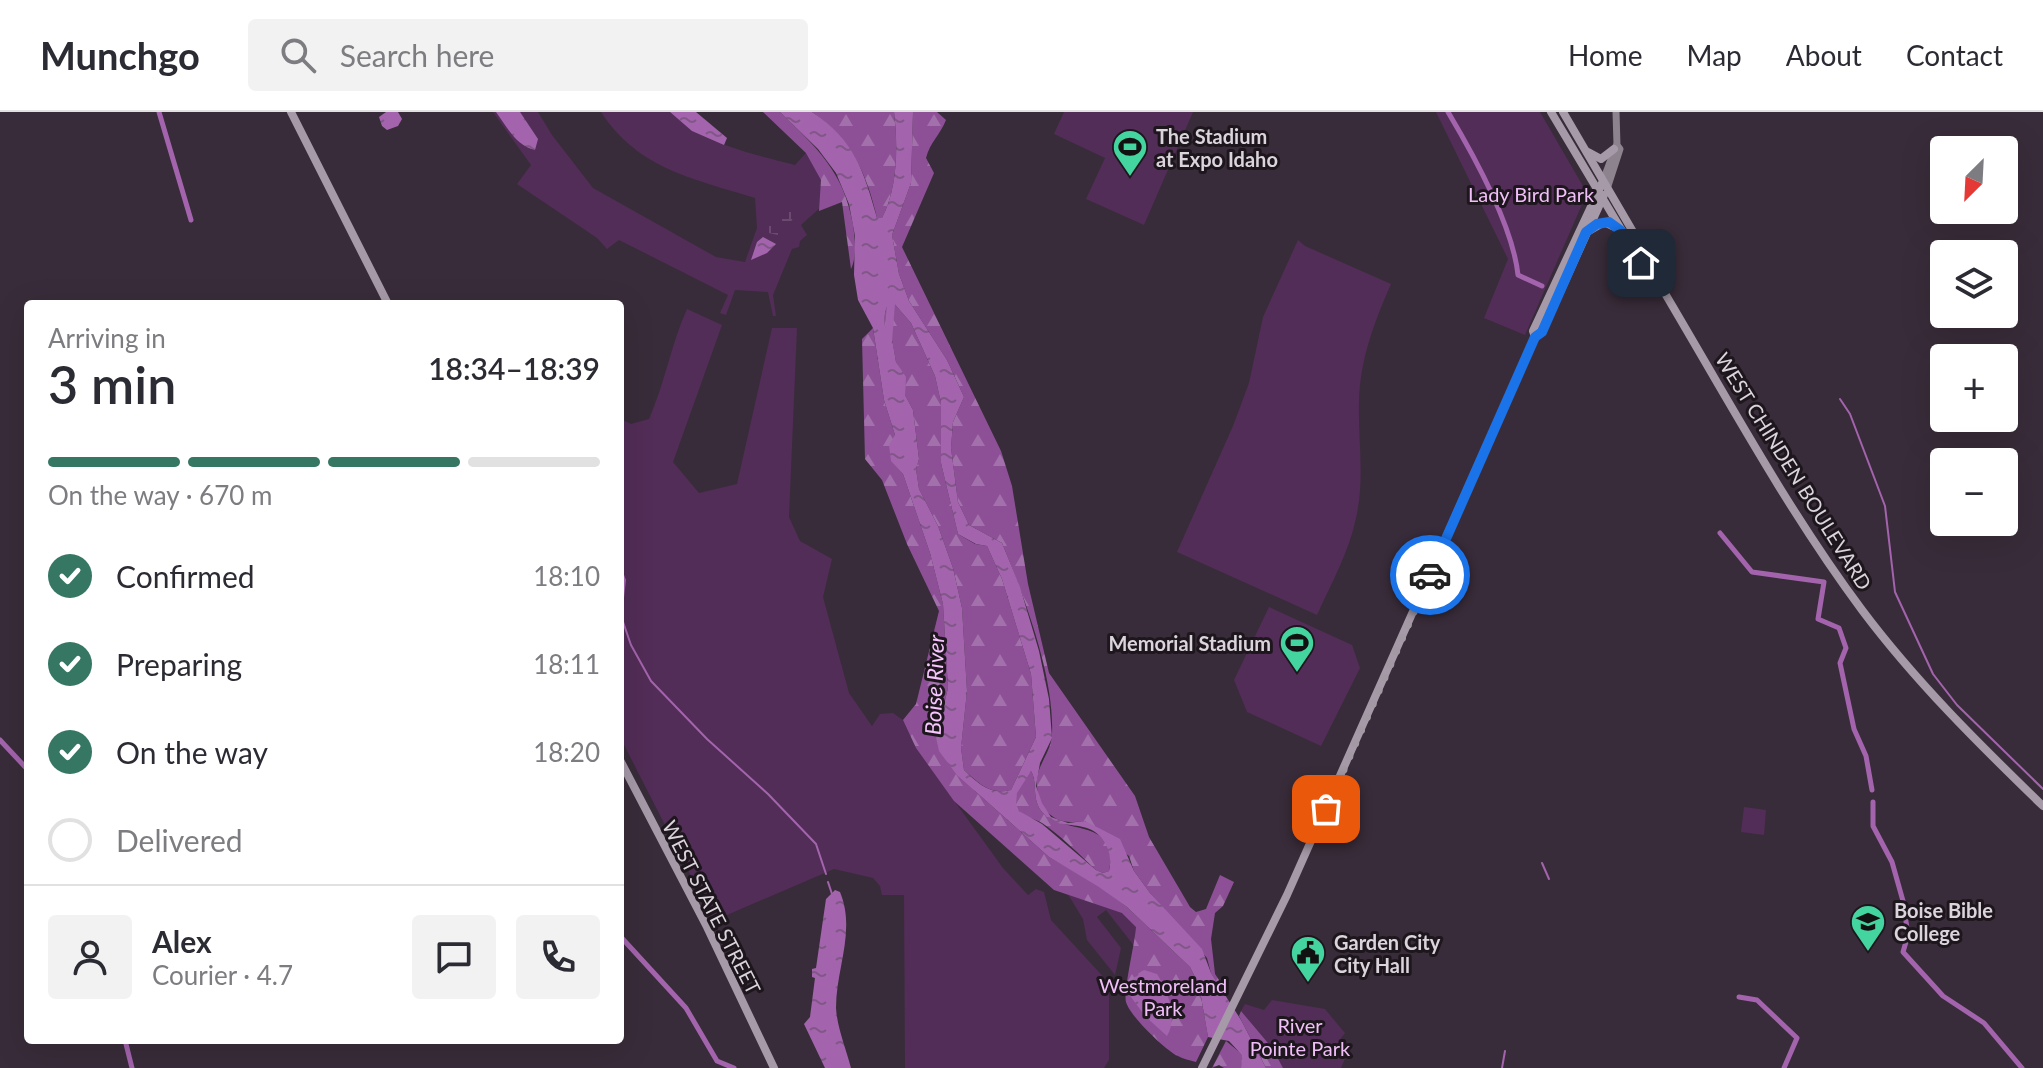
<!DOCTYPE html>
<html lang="en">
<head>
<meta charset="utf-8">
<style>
  body { margin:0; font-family:Lato,sans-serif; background:#f2f2f3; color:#2b2b33; height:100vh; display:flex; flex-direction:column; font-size:30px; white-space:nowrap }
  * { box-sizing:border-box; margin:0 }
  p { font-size:26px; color:#7c7c81 }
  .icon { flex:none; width:44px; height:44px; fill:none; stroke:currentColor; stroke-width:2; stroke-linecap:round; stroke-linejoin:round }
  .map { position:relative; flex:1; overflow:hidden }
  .sheet { position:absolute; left:24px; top:188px; width:600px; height:744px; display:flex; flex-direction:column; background:#fff; border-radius:8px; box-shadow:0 8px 32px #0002 }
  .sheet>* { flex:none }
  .needle { width:52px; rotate:204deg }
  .fabs { position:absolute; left:1930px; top:24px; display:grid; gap:16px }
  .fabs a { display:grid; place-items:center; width:88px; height:88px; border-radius:8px; background:#fff; box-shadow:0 8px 32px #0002; font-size:40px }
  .pin { position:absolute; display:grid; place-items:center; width:68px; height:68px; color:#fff; margin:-34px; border-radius:16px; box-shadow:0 4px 12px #0006 }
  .courier { position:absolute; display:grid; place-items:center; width:80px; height:80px; margin:-40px; border:6px solid #1a73e8; border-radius:50%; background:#fff; color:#222; box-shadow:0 2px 10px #0007 }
  .summary em { font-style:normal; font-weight:600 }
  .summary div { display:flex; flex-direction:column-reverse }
  .summary { display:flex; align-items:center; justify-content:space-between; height:136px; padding:0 24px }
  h1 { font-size:52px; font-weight:600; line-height:60px }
  .bar { display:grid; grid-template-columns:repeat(4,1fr); gap:12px 8px; align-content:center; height:96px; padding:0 24px }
  .bar i { height:10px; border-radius:6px; background:#e1e1e2 }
  .bar .active { background:#367764 }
  .bar p { grid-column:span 4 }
  .line { display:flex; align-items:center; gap:20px; padding:0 24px; border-top:2px solid #e1e1e2 }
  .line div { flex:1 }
  .round { display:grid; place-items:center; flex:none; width:84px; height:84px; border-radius:8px; background:#f2f2f3 }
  ol { padding:0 24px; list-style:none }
  li { display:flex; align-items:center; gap:24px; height:88px }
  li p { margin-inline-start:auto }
  li .icon { padding:8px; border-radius:50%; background:#367764; color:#fff; stroke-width:4 }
  li:last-child { color:#7c7c81 }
  li i { width:44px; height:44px; border:4px solid #e1e1e2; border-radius:50% }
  header { display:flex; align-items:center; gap:48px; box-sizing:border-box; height:112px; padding:0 40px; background:#fff; border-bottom:2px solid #e1e1e2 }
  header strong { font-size:38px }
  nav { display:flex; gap:44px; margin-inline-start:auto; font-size:28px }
  .search { width:560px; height:72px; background:#f2f2f3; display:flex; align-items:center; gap:20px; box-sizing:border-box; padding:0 28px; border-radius:8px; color:#7c7c81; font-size:30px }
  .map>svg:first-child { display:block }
  .green { fill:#522d57 }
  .forest { fill:url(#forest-firs) }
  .wetland { fill:url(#wetland-marsh) }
  .water { fill:url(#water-ripples); fill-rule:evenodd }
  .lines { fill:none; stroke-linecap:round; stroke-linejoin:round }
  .stream { stroke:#a364ad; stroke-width:2 }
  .canal { stroke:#a364ad; stroke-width:5 }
  .river { stroke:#a364ad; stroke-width:8 }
  .secondary { stroke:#8d838e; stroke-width:7 }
  .primary { stroke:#a69aa8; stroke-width:8 }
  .done { stroke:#a399a4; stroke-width:8; stroke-dasharray:0 14.4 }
  .route { stroke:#1a73e8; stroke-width:10 }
  .labels { text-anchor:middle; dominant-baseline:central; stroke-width:6; stroke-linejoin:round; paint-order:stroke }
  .poi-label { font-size:20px; font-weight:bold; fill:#dcd4dd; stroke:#1d171d; text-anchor:start }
  .park-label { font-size:20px; fill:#f1bff8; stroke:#1d171d }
  .street-label { font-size:20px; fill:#dcd4dd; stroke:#1d171d }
  .water-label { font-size:22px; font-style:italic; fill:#f8c6ff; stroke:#1d171d }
</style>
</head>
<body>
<header>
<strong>Munchgo</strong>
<div class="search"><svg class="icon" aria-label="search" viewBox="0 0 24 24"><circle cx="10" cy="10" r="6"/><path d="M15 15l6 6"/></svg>Search here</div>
<nav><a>Home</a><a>Map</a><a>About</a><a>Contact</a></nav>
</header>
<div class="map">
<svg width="2043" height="956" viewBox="0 0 2043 956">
  <defs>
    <pattern id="forest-firs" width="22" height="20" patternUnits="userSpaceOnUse" patternTransform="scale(2)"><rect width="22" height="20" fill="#8d5097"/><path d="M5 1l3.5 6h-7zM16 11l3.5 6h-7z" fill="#a270aa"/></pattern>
    <pattern id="wetland-marsh" width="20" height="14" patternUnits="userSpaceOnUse" patternTransform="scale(2)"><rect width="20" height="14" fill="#522d57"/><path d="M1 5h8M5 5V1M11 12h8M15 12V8" fill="none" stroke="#6a4b6f"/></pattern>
    <pattern id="water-ripples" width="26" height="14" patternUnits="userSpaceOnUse" patternTransform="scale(2)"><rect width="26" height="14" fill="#a364ad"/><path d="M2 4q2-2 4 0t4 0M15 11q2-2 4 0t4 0" fill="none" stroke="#815788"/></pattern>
  </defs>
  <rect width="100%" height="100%" fill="#392c3a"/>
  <g class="green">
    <path d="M493,0H538L552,23L593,76L716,145L745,150L757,116L755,86C694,67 638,57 601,0H670C710,34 746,40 795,53L813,33L841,77L801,113L807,123L800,129L799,135L792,137L773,183L776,204H773L768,180L735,178L726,203L720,201L728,183L619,128L607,137L597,126L517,72L531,53Z"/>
    <polygon points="1064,0 1193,0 1144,113 1086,87 1105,46 1054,22"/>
    <polygon points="1436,0 1540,0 1587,81 1525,223 1484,206 1508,147"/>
    <path d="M1298,128L1305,134L1391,172C1374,211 1360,247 1359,290C1358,329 1365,367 1356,406C1349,440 1331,472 1317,503L1177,440L1233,314L1249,271L1263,205Z"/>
    <path d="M687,197L722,213L673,350L699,381L737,372L772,216H797L789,405L800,429L832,447L823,485L849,581L872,614L880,602L893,601L903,608L916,636L1003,756L1028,783L1036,777L1044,780L1051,808L1109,871V948L1104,956H905L904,783H882L880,774L873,766L834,757L720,806L712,805L620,625V303L621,307L631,312L649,307C665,271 671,232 687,197Z"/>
    <polygon points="1269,495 1352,533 1360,556 1321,634 1247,600 1234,568"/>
    <polygon points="1744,695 1766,698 1764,723 1741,720"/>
    <polygon points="1047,748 1135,805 1189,926 1176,944 1141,911 1126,890 1135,835 1106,798 1097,805 1121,836 1115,863 1087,828 1083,807"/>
    <polygon points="1272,888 1325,897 1345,921 1341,926 1340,933 1347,942 1341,956 1283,956 1273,937 1241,899 1245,892 1264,898"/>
  </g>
  <g class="forest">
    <path d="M763,0H780C817,36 844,60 853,113C855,127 857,144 851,157L842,90L819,99L821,68L806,41Z"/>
    <path d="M812,0H894C898,34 898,76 882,106H877C867,62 851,26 812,0Z"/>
    <path d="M913,0H937L946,8C940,23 930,30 926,46L934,61L902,135L1001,339L1012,374L1028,472L1049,561L1135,684L1149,725L1190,795L1196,800L1206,797L1220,763L1234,770L1223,794L1215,801L1211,827L1215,862L1219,868L1218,872L1211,861L1207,846L1150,781L1134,759L1129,744L1085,709C1065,712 1049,709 1040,688C1029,657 1050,647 1052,623C1055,565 1024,484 1002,431L969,413L958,390L951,336L953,310L964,285L947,248L909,189L899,162L892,123L911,71Z"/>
    <path d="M892,189L911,211L935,264L941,291V351L958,422L975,432L987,434L1002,467L1031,562L1036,625L1011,678C989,683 980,672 964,658L961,636L967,579L962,496L953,456L938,414L919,377L916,357L919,347L913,298L905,283V265L896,250L891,222L886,221C884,211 883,194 892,189Z"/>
    <path d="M873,216L884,288L895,323L891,348L903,362L930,441L943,492L948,576L936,625L975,679L1049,745L1099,774L1127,795L1190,855L1199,873L1208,925L1196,950C1190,948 1183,947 1178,944C1165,938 1130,904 1126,890C1123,880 1135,831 1136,815L1122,801L1054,778L954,689L916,636L903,608L916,592L939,499L907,432L882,368L865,347L862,227Z"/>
    <path d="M1031,659C1038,670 1031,687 1042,700C1062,724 1120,704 1109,759L1103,761L1096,758C1079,742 1061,724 1042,711C1035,707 1025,705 1019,699C1009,688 1022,666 1031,659Z"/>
    <polygon points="1241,899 1273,937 1283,956 1266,956 1239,904"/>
    <polygon points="1226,929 1243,943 1241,956 1224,956 1219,953 1212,956"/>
  </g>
  <polygon class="wetland" points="784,94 789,95 794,104 788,116 778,123 764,120 770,105"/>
  <g class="water">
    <polygon points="386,0 398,0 402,7 398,14 387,18 382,14 379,5"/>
    <path d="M496,0H520L538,27L535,38C516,34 507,15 496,0Z"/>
    <polygon points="670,0 696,0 727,26 724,33 692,19"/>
    <path d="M780,0H812C855,28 864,60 877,106H882C898,76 898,33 894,0H913L911,71L892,123L899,162L909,189L947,248L964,285L953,310L951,336L958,390L969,413L1002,431L1020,475L1039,539L1049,587L1052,626L1040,651L1036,674L1042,691L1051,705L1068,711L1085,709L1120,727L1134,759L1150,781L1202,837L1211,861L1241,908L1266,956H1241L1242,943L1229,929L1208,925L1199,873L1190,855L1127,795L1099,775L1049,745L957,663L939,639L936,625L948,576L943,492L930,441L903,362L891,349L889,333L895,323L884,288L873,216L858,188L854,163L855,124L849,92L836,61L818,37ZM892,189L911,211L935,264L941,291V351L958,422L976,432L987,434L1002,467L1031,562L1036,625L1011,678C989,683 979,672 964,658L961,636L967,579L962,496L953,456L938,414L919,377L916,357L919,347L913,298L905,283L906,265L896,250L891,221H886C884,211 883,194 892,189ZM1031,659C1038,670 1031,687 1042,700C1054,715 1067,711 1083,715C1103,719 1114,740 1109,759L1103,761L1096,758L1042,712L1019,699L1016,692L1017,681Z"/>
    <polygon points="763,125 776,132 767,141 751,148 757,130"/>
    <path d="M835,778L840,780C856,819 836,856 836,896C837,915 846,937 851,956H825L804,912L810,905L815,866L812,865V857L816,856L826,787Z"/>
    <path d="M1144,858L1157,862C1168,880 1178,905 1167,924L1145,904L1128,881C1130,869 1134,863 1144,858Z"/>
  </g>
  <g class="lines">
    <g class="stream">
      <polyline points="1840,287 1850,302 1885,394 1895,480 1933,562 1957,593 2043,677"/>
      <polyline points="620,455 625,468 621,504 631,533 651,569 707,627 768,682 816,732 826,762"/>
      <polyline points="1542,751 1549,767"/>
      <polyline points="828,770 832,782"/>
      <polyline points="1502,956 1505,939"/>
    </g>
    <g class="canal">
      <polyline points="159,0 191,108"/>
      <path d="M1448,0C1473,42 1513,115 1518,163L1542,174"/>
      <polyline points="1720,421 1752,460 1824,470 1818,507 1839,516 1846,536 1840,551 1854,617 1866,644 1872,678"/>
      <polyline points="0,628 28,658"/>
      <polyline points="1873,690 1873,714 1892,750 1903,789 1908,823 1903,840 1943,884 1984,911 2022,956"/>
      <polyline points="620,824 686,896 717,949 734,956"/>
      <polyline points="1739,885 1757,888 1797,926 1784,956"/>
      <polyline points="125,928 132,956"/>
    </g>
    <polyline class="river" points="888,229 892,179"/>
    <g class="secondary">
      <polyline points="1603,69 1616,34"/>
      <polyline points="1607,77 1620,37 1617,33 1616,0"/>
    </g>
    <g class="primary">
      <polyline points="291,0 388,192"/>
      <path d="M1551,0L1652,169L1660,173C1725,282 1786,396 1862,498C1916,570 1979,632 2043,694"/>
      <polyline points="1563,0 1660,166 1660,173"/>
      <polyline points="1588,40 1601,47 1614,37"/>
      <polyline points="1587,120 1604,110 1617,116"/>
      <polyline points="1535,225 1542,220 1604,83"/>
      <polyline points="620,648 707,815 774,956"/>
      <polyline points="1202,956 1287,783 1535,225 1533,219 1603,69"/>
    </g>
  </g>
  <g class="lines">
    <polyline class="done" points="1326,697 1430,463"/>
    <polyline class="route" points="1430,463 1535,225 1542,220 1586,120 1597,112 1609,110 1620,118 1641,151"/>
  </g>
  <defs>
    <symbol id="stadium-pin" viewBox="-11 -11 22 30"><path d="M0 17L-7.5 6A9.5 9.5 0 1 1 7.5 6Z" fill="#43d4a0" stroke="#1d171d"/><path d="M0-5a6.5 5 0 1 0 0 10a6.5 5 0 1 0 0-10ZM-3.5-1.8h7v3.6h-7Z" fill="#111"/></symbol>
    <symbol id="university-pin" viewBox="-11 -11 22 30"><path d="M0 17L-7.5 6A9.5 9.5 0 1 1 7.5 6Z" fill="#43d4a0" stroke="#1d171d"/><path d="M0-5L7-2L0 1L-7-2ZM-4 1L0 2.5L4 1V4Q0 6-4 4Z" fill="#111"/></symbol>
    <symbol id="civic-pin" viewBox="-11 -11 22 30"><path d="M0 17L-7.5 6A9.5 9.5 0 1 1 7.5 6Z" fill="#43d4a0" stroke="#1d171d"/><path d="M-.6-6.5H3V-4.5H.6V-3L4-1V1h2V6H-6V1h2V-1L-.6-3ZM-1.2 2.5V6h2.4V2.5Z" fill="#111"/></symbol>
  </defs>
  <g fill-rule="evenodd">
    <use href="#stadium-pin" x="1110" y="15" width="40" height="54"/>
    <use href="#stadium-pin" x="1277" y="511" width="40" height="54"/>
    <use href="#university-pin" x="1848" y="790" width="40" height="54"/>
    <use href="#civic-pin" x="1288" y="821" width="40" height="54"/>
  </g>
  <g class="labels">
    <g class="poi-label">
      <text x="1156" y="24">The Stadium<tspan x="1156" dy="23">at Expo Idaho</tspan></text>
      <text x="1271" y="531" text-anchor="end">Memorial Stadium</text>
      <text x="1894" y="798">Boise Bible<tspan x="1894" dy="23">College</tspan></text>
      <text x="1334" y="830">Garden City<tspan x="1334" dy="23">City Hall</tspan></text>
    </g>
    <g class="park-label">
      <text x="1531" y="82">Lady Bird Park</text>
      <text x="1163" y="873">Westmoreland<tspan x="1163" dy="23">Park</tspan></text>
      <text x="1300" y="913">River<tspan x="1300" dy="23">Pointe Park</tspan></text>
    </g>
    <g class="street-label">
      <text transform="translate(1794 359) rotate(58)">WEST CHINDEN BOULEVARD</text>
      <text transform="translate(712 795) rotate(63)">WEST STATE STREET</text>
    </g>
    <g class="water-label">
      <text transform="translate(934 573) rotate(-88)">Boise River</text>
    </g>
  </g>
</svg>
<div class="fabs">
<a><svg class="needle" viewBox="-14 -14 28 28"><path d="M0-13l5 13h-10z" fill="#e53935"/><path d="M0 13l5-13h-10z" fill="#7c7c81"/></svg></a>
<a><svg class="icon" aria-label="layers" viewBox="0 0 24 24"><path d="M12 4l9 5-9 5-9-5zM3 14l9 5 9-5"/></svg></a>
<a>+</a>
<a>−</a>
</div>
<div class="pin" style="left:1326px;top:697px;background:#ea580c"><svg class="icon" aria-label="bag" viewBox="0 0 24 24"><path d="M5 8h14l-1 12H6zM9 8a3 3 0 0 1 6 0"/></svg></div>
<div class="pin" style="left:1641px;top:151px;background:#1f2937"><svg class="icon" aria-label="home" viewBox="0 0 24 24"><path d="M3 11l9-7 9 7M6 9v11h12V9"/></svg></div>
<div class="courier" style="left:1430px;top:463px"><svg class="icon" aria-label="car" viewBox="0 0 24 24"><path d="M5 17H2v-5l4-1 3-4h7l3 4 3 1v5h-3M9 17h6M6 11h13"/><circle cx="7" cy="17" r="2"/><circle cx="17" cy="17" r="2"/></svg></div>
<section class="sheet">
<div class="summary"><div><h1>3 min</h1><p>Arriving in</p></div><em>18:34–18:39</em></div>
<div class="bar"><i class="active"></i><i class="active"></i><i class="active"></i><i></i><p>On the way · 670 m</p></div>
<ol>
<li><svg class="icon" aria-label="check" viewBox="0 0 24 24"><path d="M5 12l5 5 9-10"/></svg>Confirmed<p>18:10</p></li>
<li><svg class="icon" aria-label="check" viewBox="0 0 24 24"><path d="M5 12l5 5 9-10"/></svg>Preparing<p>18:11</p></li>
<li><svg class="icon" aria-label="check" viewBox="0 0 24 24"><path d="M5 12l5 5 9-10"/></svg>On the way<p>18:20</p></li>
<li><i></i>Delivered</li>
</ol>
<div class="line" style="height:144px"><a class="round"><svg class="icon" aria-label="person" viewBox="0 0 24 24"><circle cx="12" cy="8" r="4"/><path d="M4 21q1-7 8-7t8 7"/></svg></a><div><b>Alex</b><p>Courier · 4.7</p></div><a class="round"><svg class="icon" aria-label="chat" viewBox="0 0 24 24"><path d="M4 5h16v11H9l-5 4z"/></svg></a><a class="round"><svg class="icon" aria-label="phone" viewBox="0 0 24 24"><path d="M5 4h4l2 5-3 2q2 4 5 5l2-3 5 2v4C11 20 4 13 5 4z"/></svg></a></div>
</section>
</div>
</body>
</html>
